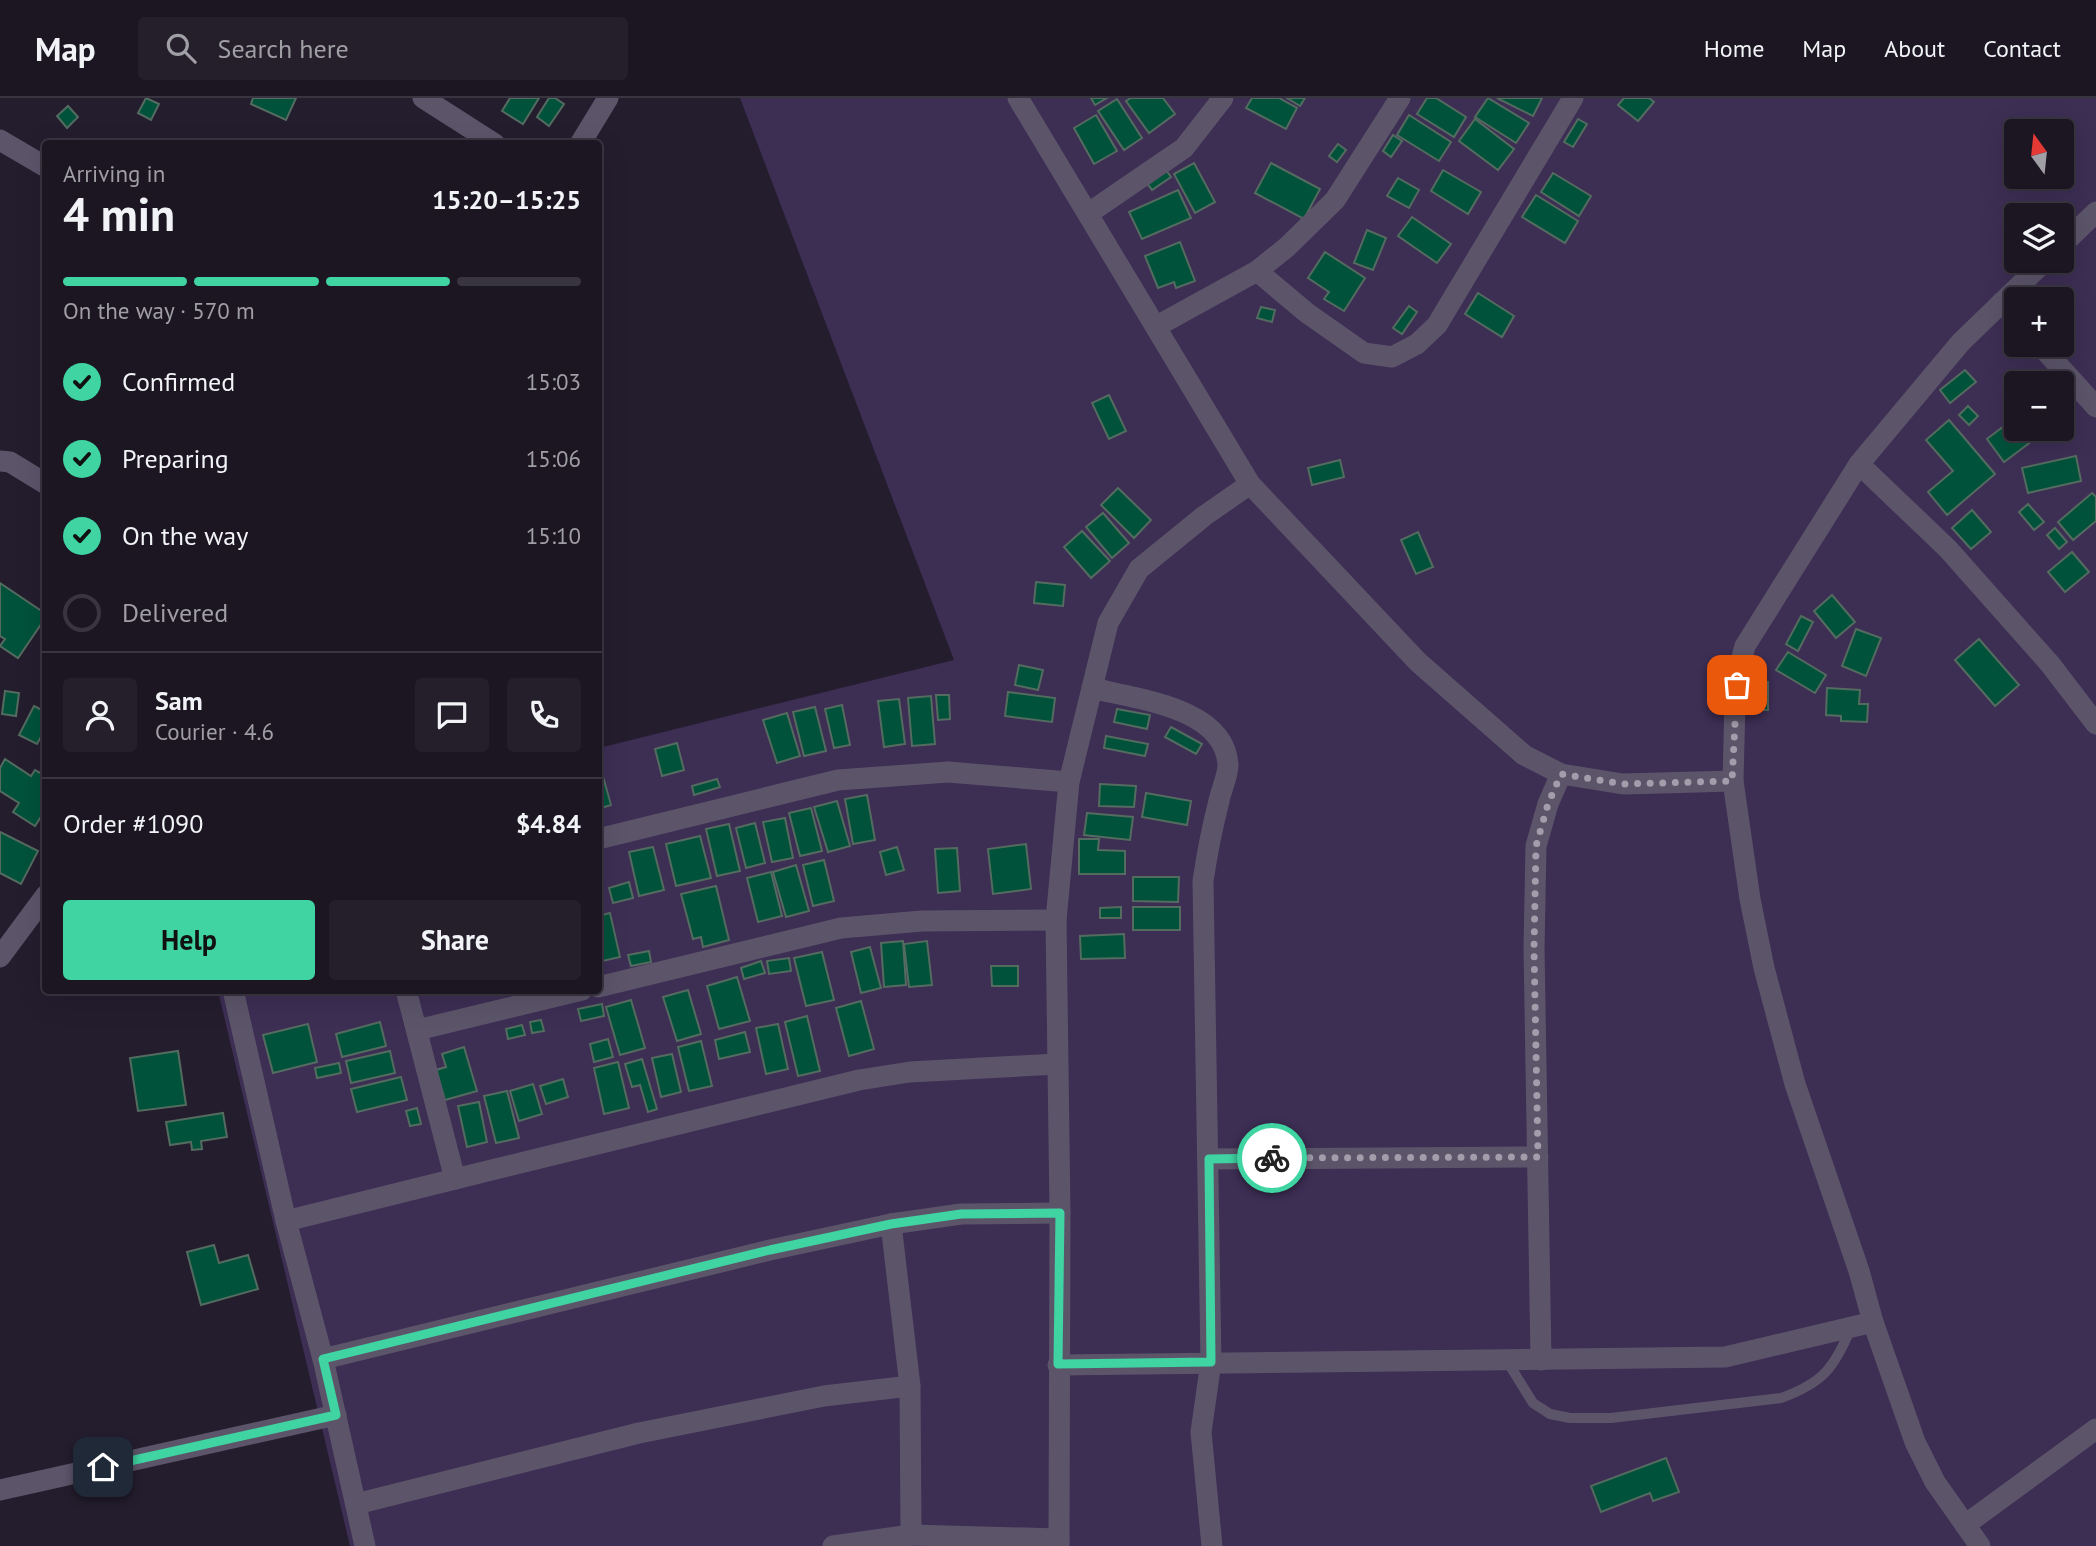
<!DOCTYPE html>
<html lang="en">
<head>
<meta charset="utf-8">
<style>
  body { margin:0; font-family:"PT Sans",sans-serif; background:#241f2a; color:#f1f3f6; height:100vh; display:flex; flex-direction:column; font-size:26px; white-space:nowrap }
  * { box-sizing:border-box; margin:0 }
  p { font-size:23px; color:#a09fa5 }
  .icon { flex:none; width:38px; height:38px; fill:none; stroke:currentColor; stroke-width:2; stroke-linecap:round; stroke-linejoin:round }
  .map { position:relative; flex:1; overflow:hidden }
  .panel { position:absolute; left:42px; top:42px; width:560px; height:854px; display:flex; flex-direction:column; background:#1b1622; border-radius:7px; box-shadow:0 7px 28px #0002,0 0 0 2px #393540 }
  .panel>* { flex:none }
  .needle { width:46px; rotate:345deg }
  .tools { position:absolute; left:2004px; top:21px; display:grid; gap:14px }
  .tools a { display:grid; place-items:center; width:70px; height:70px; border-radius:7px; background:#1b1622; box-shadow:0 7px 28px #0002,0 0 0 2px #393540; font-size:35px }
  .pin { position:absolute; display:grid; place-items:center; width:60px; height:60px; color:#fff; margin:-30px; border-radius:14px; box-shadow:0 4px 10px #0006 }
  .courier { position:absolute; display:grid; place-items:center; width:70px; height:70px; margin:-35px; border:5px solid #3fd4a2; border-radius:50%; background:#fff; color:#222; box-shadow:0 2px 9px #0007 }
  .headline em { font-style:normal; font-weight:700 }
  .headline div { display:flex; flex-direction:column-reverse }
  .headline { display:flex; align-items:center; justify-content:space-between; height:119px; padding:0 21px }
  h1 { font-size:46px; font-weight:700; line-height:52px }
  .bar { display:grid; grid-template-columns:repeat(4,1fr); gap:10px 7px; align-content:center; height:84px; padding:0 21px }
  .bar i { height:9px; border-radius:5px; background:#393540 }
  .bar .current { background:#3fd4a2 }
  .bar p { grid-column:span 4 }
  .line { display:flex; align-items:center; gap:18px; padding:0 21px; border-top:2px solid #393540 }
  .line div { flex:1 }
  .round { display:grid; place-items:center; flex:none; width:74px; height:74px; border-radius:7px; background:#241f2a }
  ol { padding:0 21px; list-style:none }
  li { display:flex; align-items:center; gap:21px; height:77px }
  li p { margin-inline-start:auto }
  li .icon { padding:7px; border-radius:50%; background:#3fd4a2; color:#111; stroke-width:4 }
  li:last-child { color:#a09fa5 }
  li i { width:38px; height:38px; border:4px solid #393540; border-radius:50% }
  .button { display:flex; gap:14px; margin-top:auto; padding:14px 21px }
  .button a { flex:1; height:80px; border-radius:7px; background:#3fd4a2; color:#111; font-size:28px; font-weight:700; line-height:80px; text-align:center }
  .button a+a { background:#241f2a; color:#f1f3f6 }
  header { display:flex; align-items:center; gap:42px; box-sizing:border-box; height:98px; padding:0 35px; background:#1b1622; border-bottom:2px solid #393540 }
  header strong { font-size:33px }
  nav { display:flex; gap:38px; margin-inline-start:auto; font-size:24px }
  .search { width:490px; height:63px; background:#241f2a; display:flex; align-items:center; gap:18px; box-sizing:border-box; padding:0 24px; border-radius:7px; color:#a09fa5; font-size:26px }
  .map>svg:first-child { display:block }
  .green { fill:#3d2e54; fill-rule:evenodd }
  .building { fill:#01523b; stroke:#546b60; stroke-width:2 }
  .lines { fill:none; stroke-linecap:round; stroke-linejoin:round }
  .lane { stroke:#5c556a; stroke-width:10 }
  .street { stroke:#5c556a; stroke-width:21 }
  .done { stroke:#a29dab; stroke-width:7; stroke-dasharray:0 12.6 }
  .route { stroke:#3fd4a2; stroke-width:9 }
</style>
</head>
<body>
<header>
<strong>Map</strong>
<div class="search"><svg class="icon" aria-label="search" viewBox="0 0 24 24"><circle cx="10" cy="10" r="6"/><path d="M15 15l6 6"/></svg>Search here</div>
<nav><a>Home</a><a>Map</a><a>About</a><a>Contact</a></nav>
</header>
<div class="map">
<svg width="2096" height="1448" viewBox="0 0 2096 1448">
  <rect width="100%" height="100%" fill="#241d2e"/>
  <path class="green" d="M740,0H2096V1448H350L218,893L598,892L599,650L954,562ZM2016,33H2062V79H2016ZM2016,117H2062V163H2016ZM2016,201H2062V247H2016ZM2016,285H2062V331H2016Z"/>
  <g class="building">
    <polygon points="146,0 159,6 151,22 138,15"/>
    <polygon points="253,0 296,0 286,22 251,6"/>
    <polygon points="510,0 539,0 523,26 502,13"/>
    <polygon points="549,0 555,0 564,6 549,28 537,19"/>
    <polygon points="1091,0 1107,0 1095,7"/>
    <polygon points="1131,0 1163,0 1175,16 1149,35 1126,3"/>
    <polygon points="1252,0 1279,0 1297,10 1286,31 1246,10"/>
    <polygon points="1287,0 1305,0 1300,8"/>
    <polygon points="1427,0 1436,0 1466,19 1454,39 1417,16"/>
    <polygon points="1488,0 1529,25 1516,45 1475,19"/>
    <polygon points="1497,0 1542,0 1533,18"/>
    <polygon points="1624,0 1649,0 1654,4 1638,23 1618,7"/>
    <polygon points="1117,1 1142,40 1124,52 1098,13"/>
    <polygon points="68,8 78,19 67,30 57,18"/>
    <polygon points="1096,17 1117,53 1094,66 1074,30"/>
    <polygon points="1409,17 1451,44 1439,63 1397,37"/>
    <polygon points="1475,21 1514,51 1498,72 1459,43"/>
    <polygon points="1578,21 1587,26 1573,49 1564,44"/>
    <polygon points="1393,37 1402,43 1391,59 1383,53"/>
    <polygon points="1338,46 1346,52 1337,64 1329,58"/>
    <polygon points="1194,65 1215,104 1195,115 1174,76"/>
    <polygon points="1271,65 1320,91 1304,121 1255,95"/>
    <polygon points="1166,72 1171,79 1152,92 1147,85"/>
    <polygon points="1443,72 1481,94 1468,116 1431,93"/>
    <polygon points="1553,75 1591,98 1579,118 1541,94"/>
    <polygon points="1398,80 1419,92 1409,110 1387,98"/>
    <polygon points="1178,92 1191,120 1142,141 1129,114"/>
    <polygon points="1536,97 1578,123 1565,145 1522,119"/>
    <polygon points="1412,119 1451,146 1437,165 1398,138"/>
    <polygon points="1367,132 1386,140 1373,172 1354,165"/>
    <polygon points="1180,144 1195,183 1176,190 1174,184 1158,190 1145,158"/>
    <polygon points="1325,154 1365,180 1344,213 1324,201 1329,194 1308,180"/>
    <polygon points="1478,195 1514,218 1502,239 1465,216"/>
    <polygon points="1409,208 1417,214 1402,236 1393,230"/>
    <polygon points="1261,209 1275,212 1272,224 1257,220"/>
    <polygon points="1965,272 1976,284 1950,305 1940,292"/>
    <polygon points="1109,297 1126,333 1109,341 1092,305"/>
    <polygon points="1968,308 1978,318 1969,327 1959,317"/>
    <polygon points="2016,319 2016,331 2048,331 2004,364 1987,341"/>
    <polygon points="1949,322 1995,376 1947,417 1928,394 1953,373 1926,342"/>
    <polygon points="2076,358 2081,383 2028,395 2022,370"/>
    <polygon points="1340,362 1344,379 1312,387 1308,370"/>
    <polygon points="1118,390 1151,422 1134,440 1101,407"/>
    <polygon points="2092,395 2096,399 2096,423 2073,442 2058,424"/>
    <polygon points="2028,406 2044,424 2034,432 2019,414"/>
    <polygon points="1972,412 1991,434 1971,451 1952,430"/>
    <polygon points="1103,415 1129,445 1112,460 1086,429"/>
    <polygon points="2055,430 2067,444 2059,451 2047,437"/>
    <polygon points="1082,433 1110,463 1091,480 1064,449"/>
    <polygon points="1418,434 1433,469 1416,476 1401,442"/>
    <polygon points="2072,454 2089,474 2065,494 2048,474"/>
    <polygon points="1036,484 1065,487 1063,508 1034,505"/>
    <polygon points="0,485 46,516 46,519 18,560 0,548 5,541 0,538"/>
    <polygon points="1832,497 1855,524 1836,540 1814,513"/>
    <polygon points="1801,518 1813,524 1798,553 1786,546"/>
    <polygon points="1856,531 1881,540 1866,578 1842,568"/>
    <polygon points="1979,541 2019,587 1995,608 1955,562"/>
    <polygon points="1788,554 1826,577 1815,595 1776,572"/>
    <polygon points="1019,567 1043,572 1038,592 1015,587"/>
    <polygon points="1756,583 1768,584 1768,612 1756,612"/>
    <polygon points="1827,590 1860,592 1859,606 1868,606 1867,624 1841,623 1841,618 1826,617"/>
    <polygon points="5,593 19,595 16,618 2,616"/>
    <polygon points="1008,594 1055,600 1052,624 1005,618"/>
    <polygon points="936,597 949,597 950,621 938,622"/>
    <polygon points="931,598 935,646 912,648 908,600"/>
    <polygon points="899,601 905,646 884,649 878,603"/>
    <polygon points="842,607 850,647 834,650 825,611"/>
    <polygon points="34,608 46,614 46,630 37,646 19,637"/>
    <polygon points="815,609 826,653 804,658 793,614"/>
    <polygon points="1117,611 1150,617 1147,631 1114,624"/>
    <polygon points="787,615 800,658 777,665 763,622"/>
    <polygon points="1171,629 1202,646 1196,656 1165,639"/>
    <polygon points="1106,638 1148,646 1145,658 1104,650"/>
    <polygon points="677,645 684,672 662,678 655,651"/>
    <polygon points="5,661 31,678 35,672 46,678 46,711 35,728 13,714 19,705 0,693 0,670"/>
    <polygon points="599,664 611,707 598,711 598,664"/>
    <polygon points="717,681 720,689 694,697 692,688"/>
    <polygon points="1100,686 1136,688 1134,709 1099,708"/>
    <polygon points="1146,695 1191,703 1187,727 1142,719"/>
    <polygon points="867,697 875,742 853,746 845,701"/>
    <polygon points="837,703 850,748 828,754 814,709"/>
    <polygon points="811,710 822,753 800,758 789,715"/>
    <polygon points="1087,715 1133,719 1130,742 1084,737"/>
    <polygon points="785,720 793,760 772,764 763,724"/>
    <polygon points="755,725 765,765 746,770 736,730"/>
    <polygon points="729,726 740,773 717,778 706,731"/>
    <polygon points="0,734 38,753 21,786 0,775"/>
    <polygon points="700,738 711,780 676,788 666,746"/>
    <polygon points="1079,741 1099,741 1098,752 1125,753 1125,776 1079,776"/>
    <polygon points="1026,746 1031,791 993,796 988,751"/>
    <polygon points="653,749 664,792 639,798 629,754"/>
    <polygon points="897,749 904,772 886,777 880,754"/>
    <polygon points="957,750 960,793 938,795 935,751"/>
    <polygon points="824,762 834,803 813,808 803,767"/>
    <polygon points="796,767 809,813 786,819 773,774"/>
    <polygon points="771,774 782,818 758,824 747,780"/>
    <polygon points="1133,779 1179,779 1178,804 1133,803"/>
    <polygon points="629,784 633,800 613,805 609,790"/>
    <polygon points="716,788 729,842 703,849 701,839 693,841 681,796"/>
    <polygon points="1121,809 1121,820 1100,820 1100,810"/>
    <rect x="1133" y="809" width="47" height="23"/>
    <polygon points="610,815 620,859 598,864 598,818"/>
    <polygon points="1124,836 1125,860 1081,861 1080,838"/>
    <polygon points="903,843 906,887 884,889 881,845"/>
    <polygon points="927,843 932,887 909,889 904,846"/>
    <polygon points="870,849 881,890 861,895 851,854"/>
    <polygon points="649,853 651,864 631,868 628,857"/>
    <polygon points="822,854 834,902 806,908 794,860"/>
    <polygon points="789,860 791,873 769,876 767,863"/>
    <polygon points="761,863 765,875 744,881 741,870"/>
    <polygon points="991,868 1018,868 1018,888 992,888"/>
    <polygon points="737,879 750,923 719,931 707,888"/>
    <polygon points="688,892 701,936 677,943 663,899"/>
    <polygon points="631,902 645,950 620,957 606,909"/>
    <polygon points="861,903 874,951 849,958 836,910"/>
    <polygon points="602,906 604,918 581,923 578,911"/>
    <polygon points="807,918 820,973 798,978 785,924"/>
    <polygon points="541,922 544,933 532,935 530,924"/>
    <polygon points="380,924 386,948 342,959 336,936"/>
    <polygon points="308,926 317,964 273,975 263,937"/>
    <polygon points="778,926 788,971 766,976 756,930"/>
    <polygon points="522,927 525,937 508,941 506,931"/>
    <polygon points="745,934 750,954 719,961 715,942"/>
    <polygon points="608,941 613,959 594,964 590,946"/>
    <polygon points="701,943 712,988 689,993 678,949"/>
    <polygon points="464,949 477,993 445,1002 436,972 446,969 442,956"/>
    <polygon points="178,953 186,1007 138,1013 130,960"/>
    <polygon points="390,953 395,975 351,985 346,963"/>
    <polygon points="672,956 681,994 661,999 652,960"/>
    <polygon points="642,961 657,1011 648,1014 640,987 632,989 625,966"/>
    <polygon points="618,964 629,1010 604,1016 594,970"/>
    <polygon points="339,965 341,975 317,980 315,970"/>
    <polygon points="401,979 407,1002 357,1014 351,991"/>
    <polygon points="563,981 568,999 546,1006 540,988"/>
    <polygon points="533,986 542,1016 519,1023 510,993"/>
    <polygon points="507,993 519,1040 496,1045 484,998"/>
    <polygon points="479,1004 487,1044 467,1049 458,1008"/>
    <polygon points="417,1010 421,1026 410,1028 406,1013"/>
    <polygon points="223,1015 227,1039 201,1043 202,1051 192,1052 191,1044 170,1047 166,1024"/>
    <polygon points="214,1147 219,1165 248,1157 258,1191 201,1207 187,1154"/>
    <polygon points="1666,1360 1679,1394 1653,1403 1650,1395 1601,1414 1591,1388"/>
  </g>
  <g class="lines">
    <path class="lane" d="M1507,1263L1533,1305L1550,1316L1570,1320H1611L1781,1300C1823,1285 1834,1270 1851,1230"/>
    <g class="street">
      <polyline points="423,0 495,46"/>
      <polyline points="1018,0 1250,386 1418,564 1524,657 1561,676 1623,686 1733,683"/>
      <polyline points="0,42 46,69"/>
      <polyline points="580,46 608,0"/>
      <polyline points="1089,115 1184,50 1223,0"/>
      <polyline points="2062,147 2096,114"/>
      <polyline points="1257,173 1307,215 1364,255 1392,259 1417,246 1437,227 1573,0"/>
      <polyline points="2002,204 2016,220"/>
      <polyline points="1157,228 1257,173 1287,149 1335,102 1400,0"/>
      <polyline points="2040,247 2096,309"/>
      <polyline points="0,363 10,364 46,386"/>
      <polyline points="1859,366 1948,451 2050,566 2096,626"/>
      <path d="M1092,590C1135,601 1225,609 1228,667C1228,678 1221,692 1219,703C1212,730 1207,756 1203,783L1211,1264L1201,1334L1212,1448"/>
      <polyline points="598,741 838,682 948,674 1069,684"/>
      <polyline points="0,859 46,797"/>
      <polyline points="598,889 841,830 922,823 1056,822"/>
      <polyline points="233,892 286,1123 323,1261 365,1448"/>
      <polyline points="417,932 582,892"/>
      <polyline points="1209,1061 1538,1059"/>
      <polyline points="455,1081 859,982 910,974 1057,966"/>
      <polyline points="286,1123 455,1081 406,892"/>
      <polyline points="891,1126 910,1288 911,1437"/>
      <polyline points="323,1261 770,1152 891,1126 961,1116 1060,1115"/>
      <polyline points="1541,1262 1534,850 1536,748 1548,706 1561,676"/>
      <polyline points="1058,1267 1725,1259 1873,1224"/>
      <polyline points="0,1392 336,1317"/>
      <polyline points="356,1406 639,1335 824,1298 910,1288"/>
      <polyline points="1965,1427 2096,1331"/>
      <polyline points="833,1448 911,1437 1059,1441"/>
      <polyline points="1059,1448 1060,1115 1056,822 1069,684 1108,525 1139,471 1204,418 1250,386"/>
      <polyline points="1980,1448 1935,1384 1915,1344 1873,1224 1859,1173 1795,986 1764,870 1750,801 1733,683 1735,603 1739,571 1745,548 1859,366 1961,244 2045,163"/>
    </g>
  </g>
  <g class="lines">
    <polyline class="done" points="1272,1060 1538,1059 1534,850 1536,748 1548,706 1561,676 1623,686 1732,683 1737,587"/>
    <polyline class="route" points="103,1369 336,1317 323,1261 770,1152 891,1126 961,1116 1060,1115 1058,1266 1211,1264 1209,1061 1272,1060"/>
  </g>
</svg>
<div class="tools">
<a><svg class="needle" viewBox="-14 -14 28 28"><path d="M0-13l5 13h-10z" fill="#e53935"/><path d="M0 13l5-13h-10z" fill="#a09fa5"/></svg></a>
<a><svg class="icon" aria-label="layers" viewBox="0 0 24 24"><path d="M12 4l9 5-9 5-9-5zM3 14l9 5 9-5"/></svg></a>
<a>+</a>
<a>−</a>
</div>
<div class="pin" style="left:1737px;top:587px;background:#ea580c"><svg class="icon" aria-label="bag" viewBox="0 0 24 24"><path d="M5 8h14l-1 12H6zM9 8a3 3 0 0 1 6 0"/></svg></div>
<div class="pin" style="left:103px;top:1369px;background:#1f2937"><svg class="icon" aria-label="home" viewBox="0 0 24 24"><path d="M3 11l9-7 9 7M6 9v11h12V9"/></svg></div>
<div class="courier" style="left:1272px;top:1060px"><svg class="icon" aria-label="bike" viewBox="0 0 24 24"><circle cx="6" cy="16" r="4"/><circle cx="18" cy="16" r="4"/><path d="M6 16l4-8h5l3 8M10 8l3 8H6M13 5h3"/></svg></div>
<section class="panel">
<div class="headline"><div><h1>4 min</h1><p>Arriving in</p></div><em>15:20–15:25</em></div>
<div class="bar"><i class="current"></i><i class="current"></i><i class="current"></i><i></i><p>On the way · 570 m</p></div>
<ol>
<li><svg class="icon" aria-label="check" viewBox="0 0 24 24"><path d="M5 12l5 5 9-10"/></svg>Confirmed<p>15:03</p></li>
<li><svg class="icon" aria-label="check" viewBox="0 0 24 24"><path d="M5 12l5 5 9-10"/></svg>Preparing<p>15:06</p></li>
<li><svg class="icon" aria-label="check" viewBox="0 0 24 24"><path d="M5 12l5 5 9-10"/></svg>On the way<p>15:10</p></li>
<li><i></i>Delivered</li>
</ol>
<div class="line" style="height:126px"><a class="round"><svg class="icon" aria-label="person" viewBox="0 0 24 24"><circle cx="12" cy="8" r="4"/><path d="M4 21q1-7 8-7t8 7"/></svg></a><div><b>Sam</b><p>Courier · 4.6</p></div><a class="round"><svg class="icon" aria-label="chat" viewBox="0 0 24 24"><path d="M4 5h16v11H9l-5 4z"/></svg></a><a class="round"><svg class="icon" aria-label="phone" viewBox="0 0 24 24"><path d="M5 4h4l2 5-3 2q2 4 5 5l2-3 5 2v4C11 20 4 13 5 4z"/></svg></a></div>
<div class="line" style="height:91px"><div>Order #1090</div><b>$4.84</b></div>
<div class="button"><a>Help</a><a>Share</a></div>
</section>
</div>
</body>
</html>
